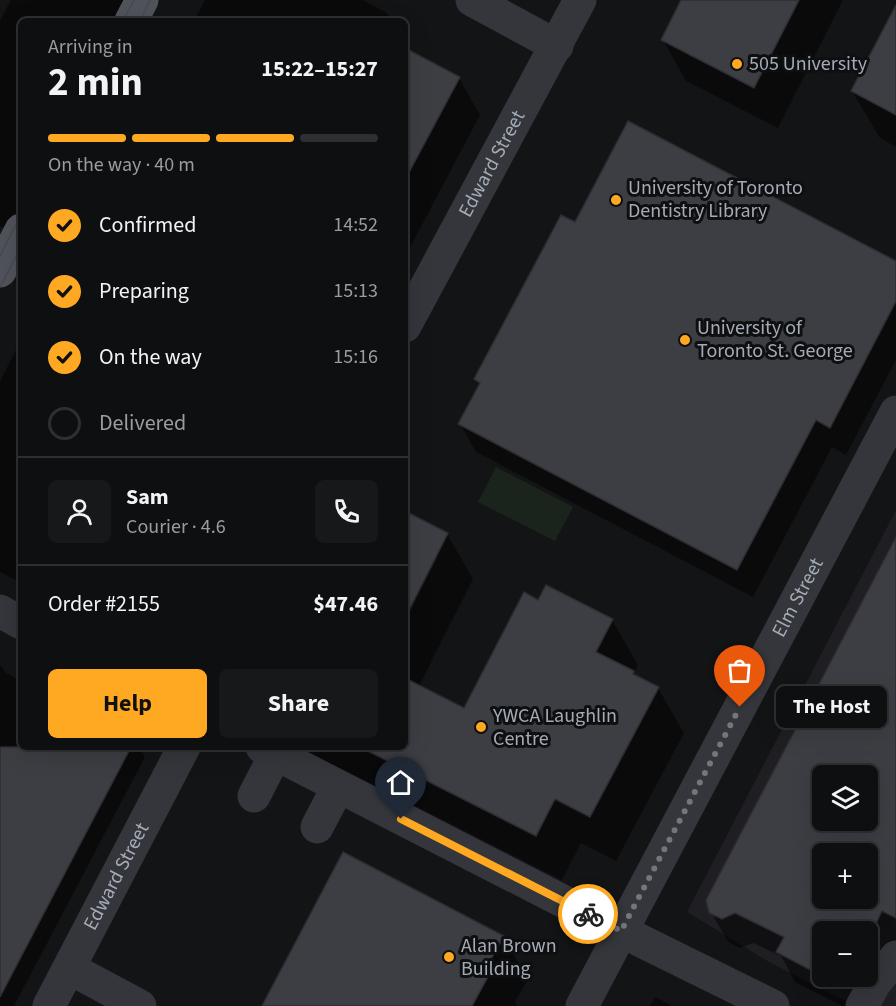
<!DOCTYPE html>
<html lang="en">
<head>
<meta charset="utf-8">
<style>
  body { margin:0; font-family:"Source Sans 3",sans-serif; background:#171819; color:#f1f3f6; height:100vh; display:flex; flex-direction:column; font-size:22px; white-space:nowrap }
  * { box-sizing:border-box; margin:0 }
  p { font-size:20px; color:#9b9c9f }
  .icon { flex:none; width:33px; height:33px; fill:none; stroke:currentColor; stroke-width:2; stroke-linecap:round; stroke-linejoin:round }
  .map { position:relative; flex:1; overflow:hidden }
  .side { position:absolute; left:18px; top:18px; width:390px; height:732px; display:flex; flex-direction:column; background:#0e0f10; border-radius:9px; box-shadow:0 6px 24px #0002,0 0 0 2px #2e2f30 }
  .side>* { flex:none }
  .buttons { position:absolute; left:812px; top:765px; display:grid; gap:12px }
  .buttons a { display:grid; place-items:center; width:66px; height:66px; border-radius:9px; background:#0e0f10; box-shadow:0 6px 24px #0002,0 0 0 2px #2e2f30; font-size:30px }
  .pin { position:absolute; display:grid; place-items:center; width:51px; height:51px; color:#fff; margin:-62px -26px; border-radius:50% 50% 50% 0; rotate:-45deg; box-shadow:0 0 6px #0007 }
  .pin .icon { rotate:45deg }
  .courier { position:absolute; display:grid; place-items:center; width:60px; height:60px; margin:-30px; border:4px solid #ffa922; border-radius:50%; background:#fff; color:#222; box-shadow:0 2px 8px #0007 }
  .bubble { position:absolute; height:42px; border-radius:9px; background:#0e0f10; box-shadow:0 6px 24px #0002,0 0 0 2px #2e2f30; font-size:20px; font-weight:700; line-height:42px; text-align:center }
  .head em { font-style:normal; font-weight:700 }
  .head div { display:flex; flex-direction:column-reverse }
  .head { display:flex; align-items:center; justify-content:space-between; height:102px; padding:0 30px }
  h1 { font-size:39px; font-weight:700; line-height:45px }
  .bar { display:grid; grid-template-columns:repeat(4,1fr); gap:9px 6px; align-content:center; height:72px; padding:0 30px }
  .bar i { height:8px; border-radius:4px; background:#2e2f30 }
  .bar .selected { background:#ffa922 }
  .bar p { grid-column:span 4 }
  .line { display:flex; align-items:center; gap:15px; padding:0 30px; border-top:2px solid #2e2f30 }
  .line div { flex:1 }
  .round { display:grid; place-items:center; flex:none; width:63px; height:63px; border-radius:9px; background:#171819 }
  ol { padding:0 30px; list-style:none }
  li { display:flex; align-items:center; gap:18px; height:66px }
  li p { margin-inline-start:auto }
  li .icon { padding:6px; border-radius:50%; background:#ffa922; color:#111; stroke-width:4 }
  li:last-child { color:#9b9c9f }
  li i { width:33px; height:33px; border:3px solid #2e2f30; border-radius:50% }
  .cta { display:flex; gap:12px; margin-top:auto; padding:12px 30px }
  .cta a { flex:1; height:69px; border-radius:9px; background:#ffa922; color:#111; font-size:24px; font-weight:700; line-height:69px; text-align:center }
  .cta a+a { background:#171819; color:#f1f3f6 }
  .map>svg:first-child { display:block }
  .built { fill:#1f1f23; fill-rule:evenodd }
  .green { fill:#1b241c }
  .shadow { fill:#0007; fill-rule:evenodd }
  .building { fill:#3d3e43; stroke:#2d2d32; stroke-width:1.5; fill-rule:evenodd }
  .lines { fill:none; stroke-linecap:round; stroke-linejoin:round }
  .minor { stroke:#34363b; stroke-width:33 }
  .major { stroke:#50535a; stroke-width:33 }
  .tram { stroke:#474a50; stroke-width:1.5 }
  .done { stroke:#71767f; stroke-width:6; stroke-dasharray:0 10.8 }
  .route { stroke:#ffa922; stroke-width:8 }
  .poi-dot { fill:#ffa922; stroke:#0e0f11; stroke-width:2 }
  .labels { text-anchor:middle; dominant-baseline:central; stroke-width:6; stroke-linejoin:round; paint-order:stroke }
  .poi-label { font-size:20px; fill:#a4abb7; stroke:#0e0f11; text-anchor:start }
  .street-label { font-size:20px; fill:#a4abb7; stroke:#0e0f11 }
</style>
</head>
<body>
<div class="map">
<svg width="896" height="1006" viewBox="0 0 896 1006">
  <rect width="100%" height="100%" fill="#131416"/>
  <path class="built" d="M896,510V1006H855L769,962L687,912ZM822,776H867V820H822ZM822,854H867V898H822ZM822,932H867V976H822Z"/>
  <polygon class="green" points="496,467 573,507 555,541 478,502"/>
  <g class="shadow">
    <polygon points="11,0 130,0 119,21 21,21 21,205 8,230 0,226 0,20"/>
    <polygon points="205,0 363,0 387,13 392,21 194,21"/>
    <polygon points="683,0 843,0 778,128 686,81 663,40"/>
    <polygon points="896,8 896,147 880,138 852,91"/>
    <polygon points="405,44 407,51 459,78 480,115 405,257"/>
    <polygon points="575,224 896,263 896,360 846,455 832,447 753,597 476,452 460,424 480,386 476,379"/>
    <polygon points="21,340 21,583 0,572 0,381"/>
    <polygon points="405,513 447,534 473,579 419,686 465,710 538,602 612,620 638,665 634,673 636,677 658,688 684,733 616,861 581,843 562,880 300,748 405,747 405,621 437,558 434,558 405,615"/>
    <path d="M896,540V948L867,1006H842L795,982L781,956L753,943L740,948L728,942L711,912ZM822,776H867V820H822ZM822,854H867V898H822ZM822,932H867V976H822Z"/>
    <polygon points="0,665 6,673 21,681 21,747 139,747 145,757 14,1006 0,1006"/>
    <polygon points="503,937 528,979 515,1002 518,1006 264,1006"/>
    <polygon points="655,997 672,1006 650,1006"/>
  </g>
  <g class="building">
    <polygon points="681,0 799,0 754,88 661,40"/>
    <polygon points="896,5 896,115 851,91"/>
    <polygon points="405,48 460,77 405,180"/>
    <polygon points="628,121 896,261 896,301 830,428 816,420 737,570 458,424 480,383 474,379 561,215 575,222"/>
    <polygon points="405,511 448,533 405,618"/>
    <path d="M896,537V918L882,911L867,942V932H822V976L776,952L784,937L735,913L722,919L709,913L706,900ZM822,776H867V820H822ZM822,854H867V898H822Z"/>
    <polygon points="546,585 613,619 596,652 634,671 633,674 659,687 590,817 555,799 536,836 360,747 405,747 405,678 464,708 524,592 538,600"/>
    <polygon points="0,747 131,747 0,997"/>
    <polygon points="343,852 504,936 490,961 495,964 472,1006 262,1006"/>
  </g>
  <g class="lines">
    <g class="minor">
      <polyline points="472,0 557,46"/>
      <path id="s1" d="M405,326L580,0"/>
      <polyline points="0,611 21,623"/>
      <polyline points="262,747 621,931 773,1006"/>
      <polyline points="254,796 275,755"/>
      <polyline points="317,827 338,787"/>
      <polyline points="69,968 140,1006"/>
      <path id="s2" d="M49,1006L184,747"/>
      <path id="s3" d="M582,1006L896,412"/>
      <polyline points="862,1006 875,983 896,957"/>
    </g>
    <g class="major">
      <polyline points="131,21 142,0"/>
      <polyline points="0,271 21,230"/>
    </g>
    <g class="tram">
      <polyline points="123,21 134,0"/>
      <polyline points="140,21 150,0"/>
      <polyline points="0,256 21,215"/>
      <polyline points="0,287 21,247"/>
    </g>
  </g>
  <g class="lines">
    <polyline class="done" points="588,914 621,931 740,707"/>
    <polyline class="route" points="401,819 588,914"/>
  </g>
  <g class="poi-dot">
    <circle cx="737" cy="64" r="6"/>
    <circle cx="616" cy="200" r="6"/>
    <circle cx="685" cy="340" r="6"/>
    <circle cx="481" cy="727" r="6"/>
    <circle cx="449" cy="957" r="6"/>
  </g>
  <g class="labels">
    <g class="poi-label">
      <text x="749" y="64">505 University</text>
      <text x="628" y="188">University of Toronto<tspan x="628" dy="23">Dentistry Library</tspan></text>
      <text x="697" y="328">University of<tspan x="697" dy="23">Toronto St. George</tspan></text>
      <text x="493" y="716">YWCA Laughlin<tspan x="493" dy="23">Centre</tspan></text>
      <text x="461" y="946">Alan Brown<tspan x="461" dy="23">Building</tspan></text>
    </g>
    <g class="street-label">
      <text stroke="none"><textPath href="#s1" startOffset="184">Edward Street</textPath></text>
      <text stroke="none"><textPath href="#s3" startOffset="462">Elm Street</textPath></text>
      <text stroke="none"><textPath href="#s2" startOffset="146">Edward Street</textPath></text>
    </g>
  </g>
</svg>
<div class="buttons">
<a><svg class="icon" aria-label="layers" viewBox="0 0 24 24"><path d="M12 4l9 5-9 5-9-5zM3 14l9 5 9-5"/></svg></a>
<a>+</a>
<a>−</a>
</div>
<div class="pin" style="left:740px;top:707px;background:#ea580c"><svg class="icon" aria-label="bag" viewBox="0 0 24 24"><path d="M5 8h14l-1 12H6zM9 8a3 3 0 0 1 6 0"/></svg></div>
<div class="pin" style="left:401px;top:819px;background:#1f2937"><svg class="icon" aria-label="home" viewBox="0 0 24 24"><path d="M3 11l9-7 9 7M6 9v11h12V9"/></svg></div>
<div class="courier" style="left:588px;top:914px"><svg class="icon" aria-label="bike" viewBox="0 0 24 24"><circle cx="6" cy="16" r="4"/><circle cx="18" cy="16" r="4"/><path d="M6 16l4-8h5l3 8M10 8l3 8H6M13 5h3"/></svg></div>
<div class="bubble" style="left:776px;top:686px;width:111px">The Host</div>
<section class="side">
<div class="head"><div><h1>2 min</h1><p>Arriving in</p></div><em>15:22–15:27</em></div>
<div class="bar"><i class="selected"></i><i class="selected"></i><i class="selected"></i><i></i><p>On the way · 40 m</p></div>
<ol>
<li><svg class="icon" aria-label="check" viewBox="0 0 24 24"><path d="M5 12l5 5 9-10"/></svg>Confirmed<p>14:52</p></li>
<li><svg class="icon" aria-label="check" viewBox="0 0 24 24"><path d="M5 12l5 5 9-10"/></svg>Preparing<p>15:13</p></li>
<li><svg class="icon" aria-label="check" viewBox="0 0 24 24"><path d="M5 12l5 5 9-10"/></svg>On the way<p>15:16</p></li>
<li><i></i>Delivered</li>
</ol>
<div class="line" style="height:108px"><a class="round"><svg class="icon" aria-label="person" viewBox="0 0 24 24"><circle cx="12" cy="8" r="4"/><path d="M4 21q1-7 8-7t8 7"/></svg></a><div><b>Sam</b><p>Courier · 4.6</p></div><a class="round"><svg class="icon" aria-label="phone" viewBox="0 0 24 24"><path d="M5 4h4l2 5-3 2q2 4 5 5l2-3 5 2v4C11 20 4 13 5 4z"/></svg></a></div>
<div class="line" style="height:78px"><div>Order #2155</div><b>$47.46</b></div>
<div class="cta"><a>Help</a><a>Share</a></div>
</section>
</div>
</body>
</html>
